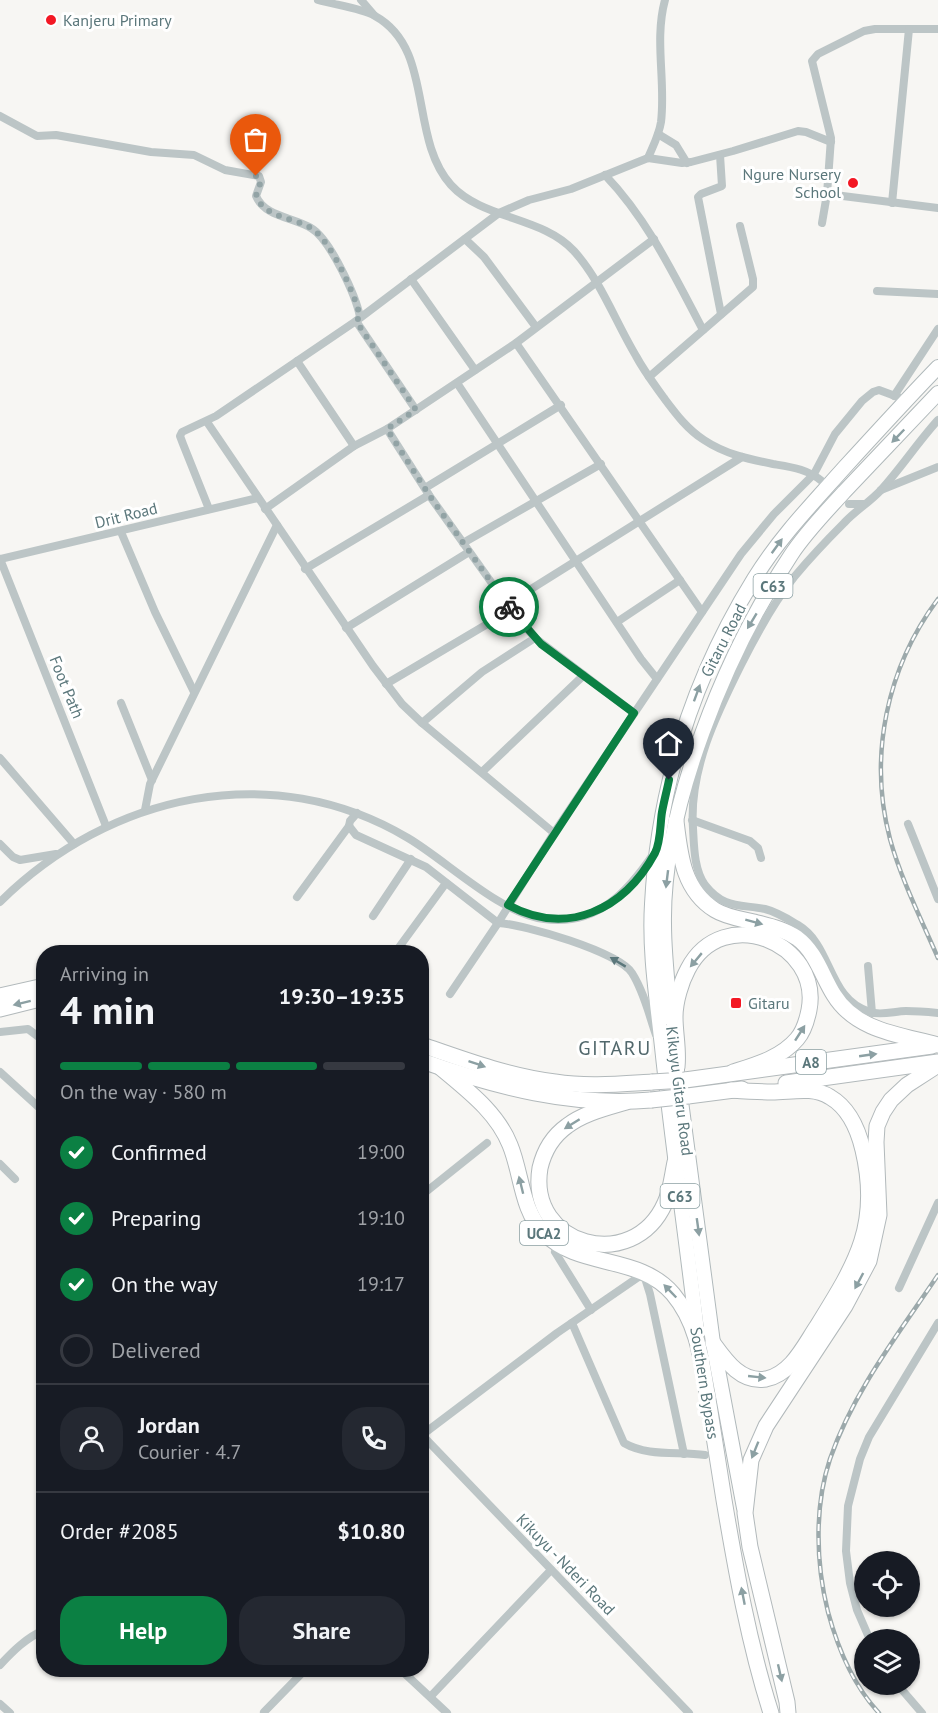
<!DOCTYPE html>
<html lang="en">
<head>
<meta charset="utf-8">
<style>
  body { margin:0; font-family:"PT Sans",sans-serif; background:#242831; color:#f1f3f6; height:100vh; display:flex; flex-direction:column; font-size:22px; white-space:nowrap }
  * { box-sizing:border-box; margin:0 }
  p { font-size:20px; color:#9ea1a6 }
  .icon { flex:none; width:33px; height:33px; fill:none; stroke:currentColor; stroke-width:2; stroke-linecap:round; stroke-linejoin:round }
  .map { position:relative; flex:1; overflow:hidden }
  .drawer { position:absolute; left:36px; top:945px; width:393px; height:732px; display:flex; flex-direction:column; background:#171b24; border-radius:24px; box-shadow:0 2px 4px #0004 }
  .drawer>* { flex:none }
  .fabs { position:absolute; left:854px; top:1551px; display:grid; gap:12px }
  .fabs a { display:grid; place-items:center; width:66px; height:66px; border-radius:50%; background:#171b24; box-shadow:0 2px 4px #0004; font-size:30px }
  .pin { position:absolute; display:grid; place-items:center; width:51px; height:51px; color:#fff; margin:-62px -26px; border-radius:50% 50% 50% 0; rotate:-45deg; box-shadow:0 0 6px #0007 }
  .pin .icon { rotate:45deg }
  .courier { position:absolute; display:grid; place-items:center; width:60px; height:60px; margin:-30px; border:4px solid #0b8043; border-radius:50%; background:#fff; color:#222; box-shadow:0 2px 8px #0007 }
  .summary em { font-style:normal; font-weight:700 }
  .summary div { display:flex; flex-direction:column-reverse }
  .summary { display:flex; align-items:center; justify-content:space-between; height:102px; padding:0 24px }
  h1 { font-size:39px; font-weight:700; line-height:45px }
  .bar { display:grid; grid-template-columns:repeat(4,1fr); gap:9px 6px; align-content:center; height:72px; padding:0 24px }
  .bar i { height:8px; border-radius:4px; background:#363941 }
  .bar .active { background:#0b8043 }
  .bar p { grid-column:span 4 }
  .line { display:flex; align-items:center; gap:15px; padding:0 24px; border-top:2px solid #363941 }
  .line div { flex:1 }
  .round { display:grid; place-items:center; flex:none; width:63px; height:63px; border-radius:24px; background:#242831 }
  ol { padding:0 24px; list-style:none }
  li { display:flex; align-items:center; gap:18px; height:66px }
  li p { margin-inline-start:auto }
  li .icon { padding:6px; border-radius:50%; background:#0b8043; color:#fff; stroke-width:4 }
  li:last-child { color:#9ea1a6 }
  li i { width:33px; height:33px; border:3px solid #363941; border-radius:50% }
  .button { display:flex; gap:12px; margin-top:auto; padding:12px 24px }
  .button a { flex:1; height:69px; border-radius:24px; background:#0b8043; color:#fff; font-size:24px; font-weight:700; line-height:69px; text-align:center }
  .button a+a { background:#242831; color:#f1f3f6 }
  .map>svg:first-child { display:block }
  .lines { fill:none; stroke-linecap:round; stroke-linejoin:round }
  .primary-casing { stroke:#b0b9bb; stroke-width:16 }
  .highway-casing { stroke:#b2b9bb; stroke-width:17 }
  .street { stroke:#bcc5c6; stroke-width:8 }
  .primary { stroke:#fff; stroke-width:14 }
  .highway { stroke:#fff; stroke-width:15 }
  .rail-casing { stroke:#9ca9ab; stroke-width:4.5 }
  .rail { stroke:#fff; stroke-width:2; stroke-dasharray:7; stroke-linecap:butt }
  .highway-bridge-casing { stroke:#b2b9bb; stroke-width:17; stroke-linecap:butt }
  .highway-bridge { stroke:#fff; stroke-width:15 }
  .oneway { fill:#8ca0a3 }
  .oneway2 { fill:#5b777b }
  .done { stroke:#92a3a5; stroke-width:6; stroke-dasharray:0 10.8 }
  .route { stroke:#0b8043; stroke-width:8 }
  .poi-dot { fill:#f31824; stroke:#fff; stroke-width:2 }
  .labels { text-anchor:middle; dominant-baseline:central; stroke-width:6; stroke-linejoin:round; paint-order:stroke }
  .shield { fill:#fff; stroke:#8ca0a3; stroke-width:1.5 }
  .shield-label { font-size:15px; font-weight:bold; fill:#5b777b }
  .poi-label { font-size:16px; fill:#5b777b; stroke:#fff; text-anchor:start }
  .street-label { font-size:16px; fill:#5b777b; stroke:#fff }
  .quarter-label { font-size:20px; letter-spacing:1.5px; fill:#52686c; stroke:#fff }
</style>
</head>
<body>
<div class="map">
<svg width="938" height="1713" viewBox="0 0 938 1713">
  <rect width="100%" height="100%" fill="#f7f6f3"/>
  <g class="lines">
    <defs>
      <g id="primary">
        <path d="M671,1019C668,987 664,955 664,924C662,807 727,651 791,555C806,532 826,512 844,492C875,459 907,426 938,393"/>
        <polyline points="677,1071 713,1343 744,1508"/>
        <path d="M697,1331C686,1236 672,1142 662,1047C657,1000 649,952 652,904C658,788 693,678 754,579C779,538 812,504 844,468C875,434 906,400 938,367"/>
      </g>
      <g id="highway">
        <path d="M676,821C680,855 683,890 715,910C726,917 741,919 754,922C769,926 784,929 797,938C816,952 822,976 834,995C856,1031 901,1035 938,1045"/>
        <polyline points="0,996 44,986"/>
        <polyline points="0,1009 44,998"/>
        <path d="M422,1045C465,1060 508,1076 555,1082C587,1087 619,1084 652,1082"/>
        <path d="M422,1061C496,1087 572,1107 651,1100"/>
        <path d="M677,1067C679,1050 675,1034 675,1017C675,1002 681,982 688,969C723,902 822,943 809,1010C807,1020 804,1031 797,1039C781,1058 755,1065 733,1072"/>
        <path d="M441,1068C467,1090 497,1112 510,1145C522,1174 521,1210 544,1233C579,1269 639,1254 673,1294C700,1326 702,1367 709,1405C714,1437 719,1468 724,1500C736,1571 749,1644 771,1713"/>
        <polyline points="685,1080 932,1046"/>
        <polyline points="786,1083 938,1062"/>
        <polyline points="688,1096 742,1089"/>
        <path d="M626,1102C606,1108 584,1113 567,1126C553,1136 544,1151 540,1168C527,1246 633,1275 665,1203C671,1190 672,1176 675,1162"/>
        <path d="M713,1343C726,1361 741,1383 766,1379C791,1374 804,1346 816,1328C855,1265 881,1226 863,1150C858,1129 849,1108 830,1097C813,1086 791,1092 772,1092C759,1092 745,1091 731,1090"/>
        <polyline points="788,1713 787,1702 750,1547 745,1513 751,1460 766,1426 845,1306 869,1261 879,1215 876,1142 877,1126 883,1112 891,1100 907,1085 938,1065"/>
      </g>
    </defs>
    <use href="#primary" class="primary-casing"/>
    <use href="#highway" class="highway-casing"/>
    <g class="street">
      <path d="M318,0C335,5 361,8 375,16C435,49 408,137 451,185C483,220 542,216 574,251C601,281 615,321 636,356C644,371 654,384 664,398C676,414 687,429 704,440C725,454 748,459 773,464C791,467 808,469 823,482"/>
      <polyline points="361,0 374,15"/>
      <polyline points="938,29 875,29 864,31 818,54 812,61 831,138 827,194 938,208"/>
      <path d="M0,116L37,136L56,135L151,152L194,155L225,170L259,176L261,182L256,196C265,217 293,217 311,228C330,239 356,296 360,317"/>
      <polyline points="658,134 676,145 687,163"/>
      <polyline points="720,155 722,186 701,194 698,197 721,314"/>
      <path d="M648,158C653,146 659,135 661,122C666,82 654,40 665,0"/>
      <path d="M605,175C648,220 674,275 703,330"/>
      <polyline points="892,203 909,29"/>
      <polyline points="822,223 827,194"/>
      <polyline points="465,239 484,257 536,327"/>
      <polyline points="411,279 475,370"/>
      <polyline points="877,291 938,294"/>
      <polyline points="356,321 416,410"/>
      <polyline points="516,343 702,612"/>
      <polyline points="297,361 354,446"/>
      <polyline points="649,377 753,287 753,279 740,226"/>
      <polyline points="457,383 641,659 657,679"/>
      <polyline points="894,396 938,329"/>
      <path d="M938,420C918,442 901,468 881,490C870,502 855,511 844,523C827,540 810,558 795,576C773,603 756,635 741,665C716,715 689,770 693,828C694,846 694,870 705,885C724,909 739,904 765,909C777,912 788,919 798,925C833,946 827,999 870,1012C881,1016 895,1011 906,1011C917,1011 928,1012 938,1013"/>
      <polyline points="207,422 373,666 402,704 422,723 554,833"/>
      <polyline points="387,429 429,495 511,610 535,638 634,713"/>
      <polyline points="425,488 561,405"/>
      <polyline points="881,490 938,467"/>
      <polyline points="849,504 864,504"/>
      <polyline points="209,509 183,444 180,436 182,432 216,416 356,321 499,213 529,200 571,189 648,158 682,163 691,162 733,151 798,131 806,132 831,142"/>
      <polyline points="265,509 354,446 387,429 516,343 654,239"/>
      <polyline points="121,532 155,612 194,692"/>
      <polyline points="463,543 601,464"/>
      <polyline points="0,559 106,826"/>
      <polyline points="0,559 258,498"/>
      <polyline points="305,569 429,495"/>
      <polyline points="507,604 742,457"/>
      <polyline points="617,622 680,580"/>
      <polyline points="346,628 469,552"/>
      <polyline points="386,684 511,610"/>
      <polyline points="121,703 152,780"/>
      <polyline points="422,723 482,672 535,638"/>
      <polyline points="0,758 74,844"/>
      <polyline points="482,772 584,675"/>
      <polyline points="145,810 150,784 277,525"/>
      <path d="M357,813L350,821L349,826L356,835L426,867L498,923C524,924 619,952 632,973C644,992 649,1015 656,1035"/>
      <polyline points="692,820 750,841 758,848 761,858"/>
      <polyline points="908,824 938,899"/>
      <polyline points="0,844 13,857 20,860 56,854"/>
      <polyline points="297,897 349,826"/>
      <path d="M0,902C109,794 272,757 408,838C447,861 499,913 544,919C597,926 627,893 654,853"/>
      <polyline points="373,916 411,859"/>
      <polyline points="397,950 446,883"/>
      <polyline points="868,966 872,1013"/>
      <polyline points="450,994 498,923 554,833 741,554 774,514 814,474 835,434 862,401 873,392 879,390 906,400"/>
      <polyline points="0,1032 28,1029 44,1041"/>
      <polyline points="0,1072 44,1112"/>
      <polyline points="422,1139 424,1137"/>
      <polyline points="0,1164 15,1179"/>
      <polyline points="422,1195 487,1143"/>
      <polyline points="555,1252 591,1310"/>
      <polyline points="899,1288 938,1203"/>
      <path d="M572,1323L624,1443C648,1457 679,1451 705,1455"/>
      <polyline points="422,1435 557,1333 640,1276 645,1278 650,1294 684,1454"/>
      <polyline points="422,1435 689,1713"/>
      <polyline points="870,1640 857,1610 850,1583 846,1551 848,1506 860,1459 869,1437 938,1323"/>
      <path d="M0,1665C13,1651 26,1638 44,1630"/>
      <polyline points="401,1670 447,1713"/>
      <polyline points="897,1684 922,1713"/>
      <polyline points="431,1696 551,1570"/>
      <polyline points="0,1704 10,1713"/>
      <polyline points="264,1712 305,1670"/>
    </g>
    <use href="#primary" class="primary"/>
    <use href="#highway" class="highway"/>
    <defs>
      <g id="rail">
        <path d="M938,599C887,667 868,756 890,839C901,879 921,919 938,958"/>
        <path d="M879,1713C853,1685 838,1649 828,1612C816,1564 814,1507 830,1459C853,1392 899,1333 938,1275"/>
      </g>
    </defs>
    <use href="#rail" class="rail-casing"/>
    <use href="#rail" class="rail"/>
    <defs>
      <g id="highway-bridge">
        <polyline points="652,1082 685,1080"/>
        <polyline points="651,1100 688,1096"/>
      </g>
    </defs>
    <use href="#highway-bridge" class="highway-bridge-casing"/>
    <use href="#highway-bridge" class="highway-bridge"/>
  </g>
  <defs><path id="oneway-solid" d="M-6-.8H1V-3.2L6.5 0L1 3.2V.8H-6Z" transform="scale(1.5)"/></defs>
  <g class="oneway">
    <use href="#oneway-solid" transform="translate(898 436) rotate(134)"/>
    <use href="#oneway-solid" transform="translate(777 546) rotate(-54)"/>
    <use href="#oneway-solid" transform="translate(752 621) rotate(121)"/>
    <use href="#oneway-solid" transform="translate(697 693) rotate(-70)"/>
    <use href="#oneway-solid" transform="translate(667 879) rotate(97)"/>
    <use href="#oneway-solid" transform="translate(754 922) rotate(15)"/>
    <use href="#oneway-solid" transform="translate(696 960) rotate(130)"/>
    <use href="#oneway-solid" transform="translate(22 1003) rotate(166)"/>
    <use href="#oneway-solid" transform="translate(800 1033) rotate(-57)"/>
    <use href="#oneway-solid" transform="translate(868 1055) rotate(-8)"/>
    <use href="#oneway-solid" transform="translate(477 1064) rotate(19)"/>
    <use href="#oneway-solid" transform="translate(572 1124) rotate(148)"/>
    <use href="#oneway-solid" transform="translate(521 1185) rotate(-104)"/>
    <use href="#oneway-solid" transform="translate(698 1227) rotate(82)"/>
    <use href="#oneway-solid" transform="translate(859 1281) rotate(118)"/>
    <use href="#oneway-solid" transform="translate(670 1291) rotate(-134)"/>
    <use href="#oneway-solid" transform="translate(757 1377) rotate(6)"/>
    <use href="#oneway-solid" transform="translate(755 1450) rotate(112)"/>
    <use href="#oneway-solid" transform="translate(743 1596) rotate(-101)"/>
    <use href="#oneway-solid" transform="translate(780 1673) rotate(77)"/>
  </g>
  <use class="oneway2" href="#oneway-solid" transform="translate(618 962) rotate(-149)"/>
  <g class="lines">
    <path class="done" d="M256,176L261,181L256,196C265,218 293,217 311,228C330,239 356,296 360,317L356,321L416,410L387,429L429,495L509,607"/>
    <path class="route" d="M509,607L541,644L634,713L508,905C567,937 624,910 655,853C661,841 660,824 662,812C664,801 667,790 669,780"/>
  </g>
  <g class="poi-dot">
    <circle cx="51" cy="20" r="6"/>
    <circle cx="853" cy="183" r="6"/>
    <rect x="730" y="997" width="12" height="12" rx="3"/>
  </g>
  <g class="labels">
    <g class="shield">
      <rect x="753.5" y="574" width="39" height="24" rx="4.5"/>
      <rect x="796" y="1050" width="30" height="24" rx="4.5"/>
      <rect x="660.5" y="1184" width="39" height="24" rx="4.5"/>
      <rect x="520" y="1221" width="48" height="24" rx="4.5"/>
    </g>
    <g class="shield-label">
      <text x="773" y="586">C63</text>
      <text x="811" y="1062">A8</text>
      <text x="680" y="1196">C63</text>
      <text x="544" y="1233">UCA2</text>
    </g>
    <g class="poi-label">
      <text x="63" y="20">Kanjeru Primary</text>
      <text x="841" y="174" text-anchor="end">Ngure Nursery<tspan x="841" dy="18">School</tspan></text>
      <text x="748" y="1003">Gitaru</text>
    </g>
    <g class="street-label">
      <text transform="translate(126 515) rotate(-14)">Drit Road</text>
      <text transform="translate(723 640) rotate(-63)">Gitaru Road</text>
      <text transform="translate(67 687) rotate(68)">Foot Path</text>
      <text transform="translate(680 1091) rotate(83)">Kikuyu Gitaru Road</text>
      <text transform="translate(705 1383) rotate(81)">Southern Bypass</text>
      <text transform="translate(566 1564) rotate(46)">Kikuyu - Nderi Road</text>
    </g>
    <g class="quarter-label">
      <text x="615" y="1048">GITARU</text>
    </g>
  </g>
</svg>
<div class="fabs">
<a><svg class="icon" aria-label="locate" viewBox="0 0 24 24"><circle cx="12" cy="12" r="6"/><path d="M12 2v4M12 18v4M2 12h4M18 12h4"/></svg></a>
<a><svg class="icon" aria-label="layers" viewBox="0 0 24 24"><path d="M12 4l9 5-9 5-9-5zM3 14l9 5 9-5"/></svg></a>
</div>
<div class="pin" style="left:256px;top:176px;background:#ea580c"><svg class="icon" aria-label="bag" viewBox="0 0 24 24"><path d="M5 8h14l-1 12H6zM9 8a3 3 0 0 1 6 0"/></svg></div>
<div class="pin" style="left:669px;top:780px;background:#1f2937"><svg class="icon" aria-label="home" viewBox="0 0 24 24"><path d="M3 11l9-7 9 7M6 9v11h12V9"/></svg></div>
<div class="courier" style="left:509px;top:607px"><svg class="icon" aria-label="bike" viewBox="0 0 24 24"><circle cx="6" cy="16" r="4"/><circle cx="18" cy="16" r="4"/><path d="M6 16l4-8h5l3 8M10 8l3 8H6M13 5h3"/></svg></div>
<section class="drawer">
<div class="summary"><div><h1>4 min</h1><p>Arriving in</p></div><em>19:30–19:35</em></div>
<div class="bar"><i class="active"></i><i class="active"></i><i class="active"></i><i></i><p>On the way · 580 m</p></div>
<ol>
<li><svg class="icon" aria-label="check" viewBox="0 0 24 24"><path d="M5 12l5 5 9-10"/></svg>Confirmed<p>19:00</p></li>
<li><svg class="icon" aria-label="check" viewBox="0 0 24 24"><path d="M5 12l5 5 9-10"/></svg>Preparing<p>19:10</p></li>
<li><svg class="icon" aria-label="check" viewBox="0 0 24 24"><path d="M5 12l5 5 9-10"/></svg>On the way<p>19:17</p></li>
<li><i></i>Delivered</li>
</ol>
<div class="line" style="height:108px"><a class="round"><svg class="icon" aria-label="person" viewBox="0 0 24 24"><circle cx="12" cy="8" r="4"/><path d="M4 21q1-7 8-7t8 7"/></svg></a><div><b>Jordan</b><p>Courier · 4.7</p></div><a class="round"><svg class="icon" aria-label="phone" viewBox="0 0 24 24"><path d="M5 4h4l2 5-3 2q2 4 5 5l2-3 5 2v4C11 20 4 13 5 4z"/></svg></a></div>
<div class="line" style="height:78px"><div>Order #2085</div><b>$10.80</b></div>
<div class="button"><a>Help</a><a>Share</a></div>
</section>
</div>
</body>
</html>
